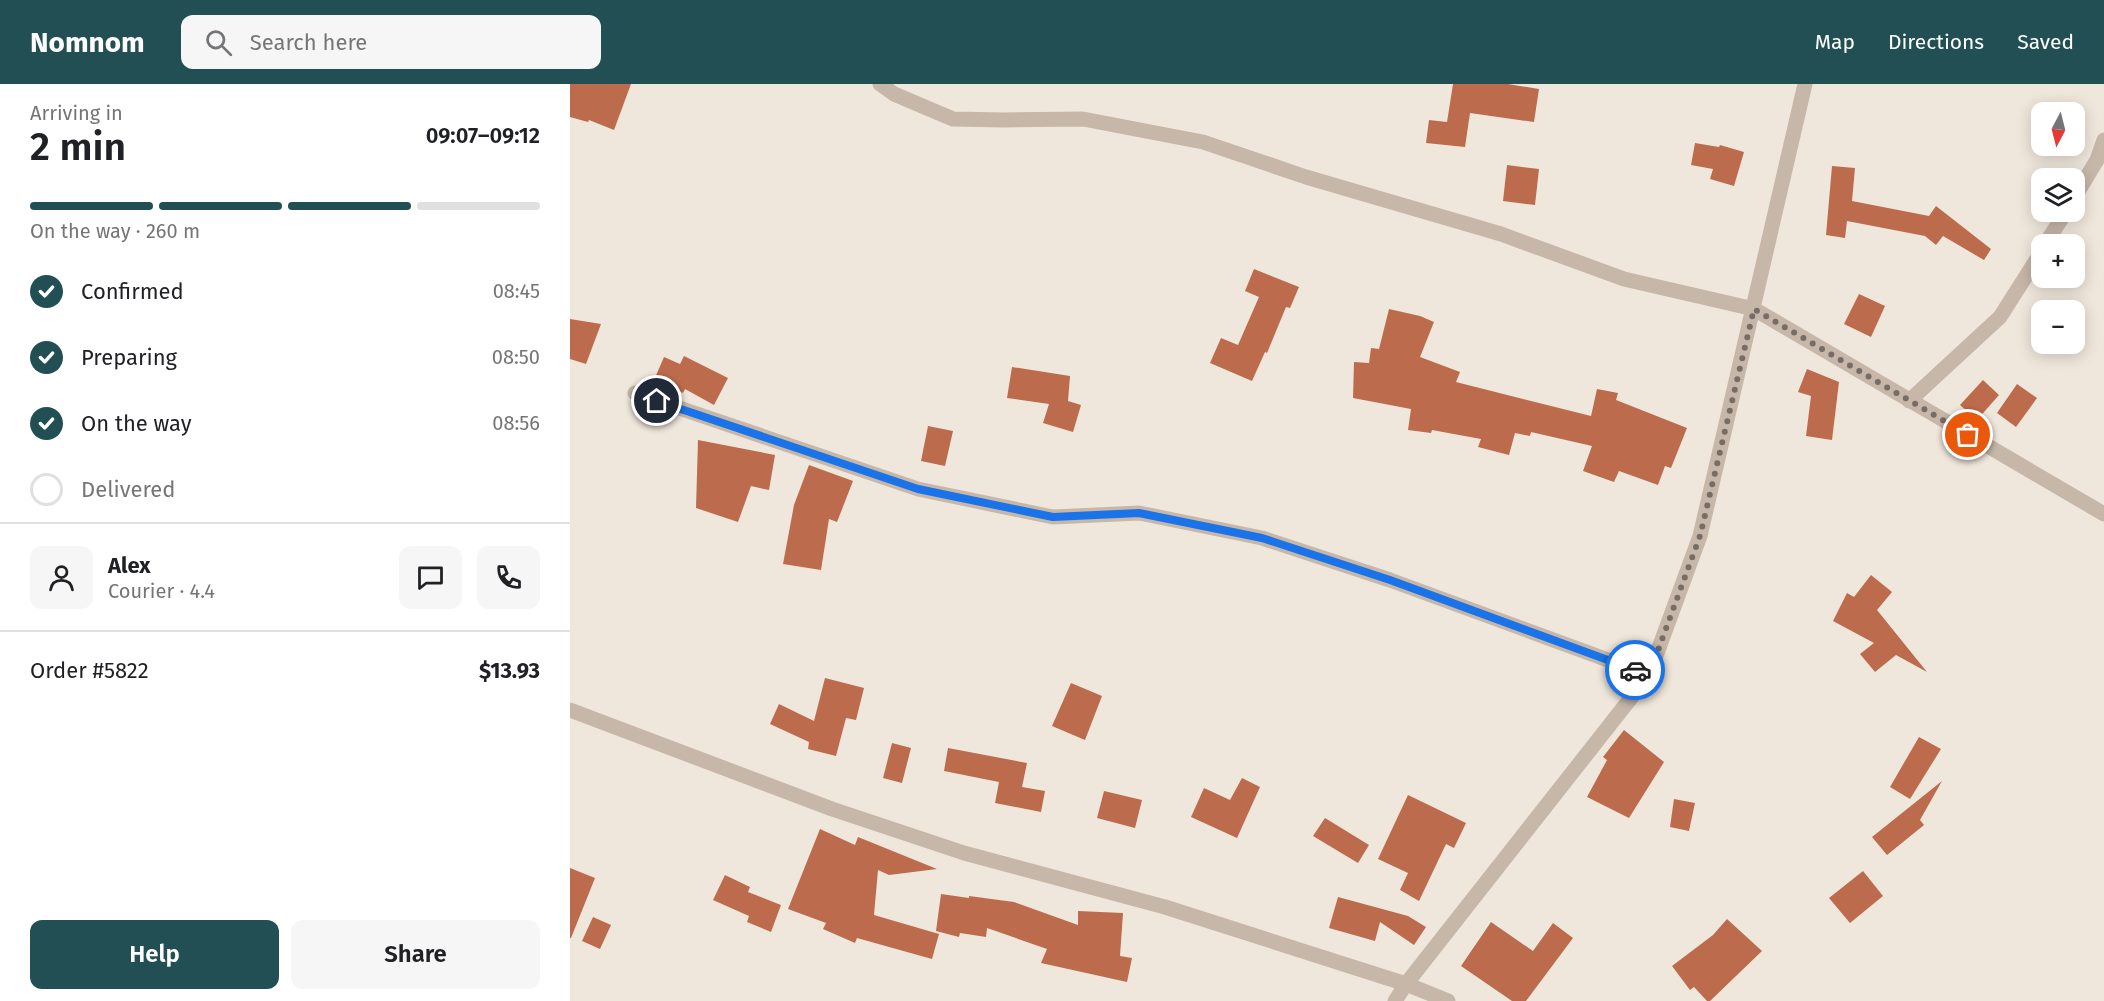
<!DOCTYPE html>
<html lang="en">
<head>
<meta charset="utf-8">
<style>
  body { margin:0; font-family:"Fira Sans",sans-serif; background:#f6f6f6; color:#202124; height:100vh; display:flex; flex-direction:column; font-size:22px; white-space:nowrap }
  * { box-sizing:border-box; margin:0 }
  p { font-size:20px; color:#757577 }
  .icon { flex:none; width:33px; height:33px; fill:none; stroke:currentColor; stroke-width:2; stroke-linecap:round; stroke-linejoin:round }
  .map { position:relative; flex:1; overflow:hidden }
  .drawer { display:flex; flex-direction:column; background:#fff; width:570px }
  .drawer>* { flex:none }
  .needle { width:39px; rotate:187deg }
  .controls { position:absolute; left:1461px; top:18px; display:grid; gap:12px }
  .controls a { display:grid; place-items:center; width:54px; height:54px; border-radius:12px; background:#fff; box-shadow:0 3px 15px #0003; font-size:30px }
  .pin { position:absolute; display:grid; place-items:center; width:51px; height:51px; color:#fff; margin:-26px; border:3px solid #fff; border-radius:50%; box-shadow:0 2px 6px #0007 }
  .courier { position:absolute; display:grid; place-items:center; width:60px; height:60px; margin:-30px; border:4px solid #1a73e8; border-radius:50%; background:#fff; color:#222; box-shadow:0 2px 8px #0007 }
  .summary em { font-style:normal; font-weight:600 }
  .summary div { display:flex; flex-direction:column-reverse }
  .summary { display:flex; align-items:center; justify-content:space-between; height:102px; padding:0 30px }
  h1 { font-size:39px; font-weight:600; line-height:45px }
  .bar { display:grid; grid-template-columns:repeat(4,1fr); gap:9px 6px; align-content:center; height:72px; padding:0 30px }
  .bar i { height:8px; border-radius:4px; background:#e0e0e0 }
  .bar .on { background:#214f53 }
  .bar p { grid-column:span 4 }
  .line { display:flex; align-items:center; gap:15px; padding:0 30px; border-top:2px solid #e0e0e0 }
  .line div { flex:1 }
  .round { display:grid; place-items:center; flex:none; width:63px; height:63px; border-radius:12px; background:#f6f6f6 }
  ol { padding:0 30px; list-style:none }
  li { display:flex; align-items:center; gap:18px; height:66px }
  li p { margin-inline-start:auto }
  li .icon { padding:6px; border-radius:50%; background:#214f53; color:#fff; stroke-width:4 }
  li:last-child { color:#757577 }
  li i { width:33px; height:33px; border:3px solid #e0e0e0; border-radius:50% }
  .action { display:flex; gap:12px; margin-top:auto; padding:12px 30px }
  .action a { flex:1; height:69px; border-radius:12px; background:#214f53; color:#fff; font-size:24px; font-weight:600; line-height:69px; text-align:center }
  .action a+a { background:#f6f6f6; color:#202124 }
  header { display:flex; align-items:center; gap:36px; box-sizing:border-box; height:84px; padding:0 30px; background:#214f53; color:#fff }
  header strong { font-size:28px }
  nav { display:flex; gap:33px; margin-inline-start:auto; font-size:21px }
  .search { width:420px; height:54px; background:#f6f6f6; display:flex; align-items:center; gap:15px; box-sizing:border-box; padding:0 21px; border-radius:12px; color:#757577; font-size:22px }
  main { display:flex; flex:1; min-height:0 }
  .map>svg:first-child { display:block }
  .building { fill:#bd6b4d }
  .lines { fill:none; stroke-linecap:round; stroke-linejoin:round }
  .street { stroke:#c7b7a9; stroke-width:15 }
  .done { stroke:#766d67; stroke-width:6; stroke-dasharray:0 10.8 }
  .route { stroke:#1a73e8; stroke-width:8 }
</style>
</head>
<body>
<header>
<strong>Nomnom</strong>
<div class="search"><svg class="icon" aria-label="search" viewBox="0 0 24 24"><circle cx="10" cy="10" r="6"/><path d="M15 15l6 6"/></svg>Search here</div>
<nav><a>Map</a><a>Directions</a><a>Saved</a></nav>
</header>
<main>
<section class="drawer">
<div class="summary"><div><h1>2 min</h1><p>Arriving in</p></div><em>09:07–09:12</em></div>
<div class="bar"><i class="on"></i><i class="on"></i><i class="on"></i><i></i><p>On the way · 260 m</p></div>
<ol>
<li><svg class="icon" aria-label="check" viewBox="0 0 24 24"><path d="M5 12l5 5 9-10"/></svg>Confirmed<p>08:45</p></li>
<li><svg class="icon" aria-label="check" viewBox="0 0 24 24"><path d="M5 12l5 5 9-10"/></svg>Preparing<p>08:50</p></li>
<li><svg class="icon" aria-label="check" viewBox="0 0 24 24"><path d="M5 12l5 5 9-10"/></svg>On the way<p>08:56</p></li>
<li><i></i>Delivered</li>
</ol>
<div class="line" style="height:108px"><a class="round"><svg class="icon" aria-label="person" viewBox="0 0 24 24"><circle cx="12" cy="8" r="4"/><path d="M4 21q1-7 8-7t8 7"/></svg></a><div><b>Alex</b><p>Courier · 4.4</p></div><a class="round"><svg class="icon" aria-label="chat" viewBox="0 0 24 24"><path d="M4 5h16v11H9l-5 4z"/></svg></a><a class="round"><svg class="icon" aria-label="phone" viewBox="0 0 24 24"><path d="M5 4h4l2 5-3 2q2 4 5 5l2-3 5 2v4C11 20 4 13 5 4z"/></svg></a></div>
<div class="line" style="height:78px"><div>Order #5822</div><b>$13.93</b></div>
<div class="action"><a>Help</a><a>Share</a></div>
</section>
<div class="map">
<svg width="1534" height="917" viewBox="0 0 1534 917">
  <rect width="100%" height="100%" fill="#f0e7dc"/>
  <g class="building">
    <polygon points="0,0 61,0 44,46 19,36 18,38 0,33"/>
    <polygon points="883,0 938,0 969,5 964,38 900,29 895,63 856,59 859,36 877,38"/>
    <polygon points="1125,59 1149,63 1150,61 1174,68 1164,102 1140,95 1143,85 1121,81"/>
    <polygon points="937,81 969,85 965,121 933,117"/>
    <polygon points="1262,82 1285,84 1282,117 1359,132 1366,122 1421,165 1414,176 1373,152 1366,161 1355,152 1277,137 1275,154 1256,151"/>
    <polygon points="684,185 729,203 720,224 716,223 697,269 695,268 682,297 640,279 651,254 668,261 689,213 675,207"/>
    <polygon points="1289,210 1315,222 1301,253 1274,240"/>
    <polygon points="819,225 850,232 864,238 850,273 890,288 886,298 1021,332 1027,305 1048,309 1046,316 1117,344 1101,384 1095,382 1088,401 1049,387 1044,398 1013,387 1022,362 961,348 960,352 945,349 939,371 908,363 911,355 862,346 861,349 838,346 841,325 783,314 784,278 799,279 801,264 809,265"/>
    <polygon points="0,235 31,240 16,280 0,275"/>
    <polygon points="114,272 158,294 144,321 115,305 113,309 84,296 94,273 110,280"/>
    <polygon points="442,283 500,292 498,317 511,321 503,348 473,339 479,320 437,314"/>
    <polygon points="1237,285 1269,298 1262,356 1236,352 1241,312 1228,308"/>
    <polygon points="1413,296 1429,311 1407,336 1390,321"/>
    <polygon points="1447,300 1467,314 1446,343 1427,329"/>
    <polygon points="358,342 383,347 375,382 351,377"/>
    <polygon points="128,356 205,371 199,406 181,402 168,438 126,424"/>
    <polygon points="239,381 283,397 267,438 259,435 251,486 213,480 224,421"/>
    <polygon points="1301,491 1322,508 1307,526 1357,588 1326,571 1305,588 1290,570 1304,559 1263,537 1277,509 1284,513"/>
    <polygon points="255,594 294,604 286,636 276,634 266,672 238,665 239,658 200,640 209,620 244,637"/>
    <polygon points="501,599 532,612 515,656 482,642"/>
    <polygon points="1054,646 1094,678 1059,734 1017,713 1037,676 1033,673"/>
    <polygon points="1349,653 1371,665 1340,715 1320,703"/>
    <polygon points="322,659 341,664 332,699 313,694"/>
    <polygon points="378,664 457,679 452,703 475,707 471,728 425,719 429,698 374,687"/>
    <polygon points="672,694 690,703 667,754 621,733 634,704 660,716"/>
    <polygon points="1372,697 1350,736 1354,741 1317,771 1302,753"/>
    <polygon points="534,707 572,716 565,744 527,734"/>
    <polygon points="838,711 896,739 884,764 876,760 849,817 830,806 838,789 808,775"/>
    <polygon points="1104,715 1125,719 1119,747 1100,743"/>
    <polygon points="755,734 799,761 788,779 743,752"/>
    <polygon points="250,745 285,761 288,753 367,785 319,791 308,786 304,831 369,850 362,875 287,854 285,859 253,845 256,839 218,825"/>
    <polygon points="0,784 25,794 1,854 0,854"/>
    <polygon points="1293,787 1313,812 1280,839 1259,814"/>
    <polygon points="155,791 180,803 178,808 211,821 201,848 177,838 179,832 143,816"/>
    <polygon points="371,810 399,814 399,812 444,818 508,841 508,827 553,829 550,872 562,874 557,898 471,879 477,865 417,844 416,853 390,849 389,853 366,847"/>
    <polygon points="768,813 838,832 856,843 844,861 810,838 805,857 759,844"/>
    <polygon points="23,833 41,841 30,865 12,857"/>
    <polygon points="1157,835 1192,867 1140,917 1137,917 1124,903 1120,906 1102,882 1143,851"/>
    <polygon points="921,838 963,867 983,839 1003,854 956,917 942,917 891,882"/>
  </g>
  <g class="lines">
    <g class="street">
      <polyline points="310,0 324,10 383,35 434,36 513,35 633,58 736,93 931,150 1054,195 1184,225 1534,430"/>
      <polyline points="1504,114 1527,76 1534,56"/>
      <polyline points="1475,160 1496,128"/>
      <polyline points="65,309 348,405 483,433 569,429 692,454 820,496 1079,591"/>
      <polyline points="1339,317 1430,233 1472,167"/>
      <polyline points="0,626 262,725 394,769 595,823 836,900 878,917"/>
      <polyline points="825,917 836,900 1079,591 1130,452 1235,0"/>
    </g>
  </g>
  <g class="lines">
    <polyline class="done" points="1065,586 1079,591 1130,452 1184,225 1398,351"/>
    <polyline class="route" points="87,317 348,405 483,433 569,429 692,454 820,496 1065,586"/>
  </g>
</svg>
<div class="controls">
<a><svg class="needle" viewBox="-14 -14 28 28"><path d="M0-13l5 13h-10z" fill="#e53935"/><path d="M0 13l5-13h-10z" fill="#757577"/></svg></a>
<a><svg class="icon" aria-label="layers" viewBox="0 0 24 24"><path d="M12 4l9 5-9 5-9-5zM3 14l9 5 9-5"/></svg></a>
<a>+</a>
<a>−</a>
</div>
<div class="pin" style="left:1398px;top:351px;background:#ea580c"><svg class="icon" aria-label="bag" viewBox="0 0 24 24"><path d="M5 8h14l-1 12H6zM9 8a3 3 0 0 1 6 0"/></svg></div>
<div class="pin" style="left:87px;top:317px;background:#1f2937"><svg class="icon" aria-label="home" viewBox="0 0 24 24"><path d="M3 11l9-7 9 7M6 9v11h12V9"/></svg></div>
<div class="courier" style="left:1065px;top:586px"><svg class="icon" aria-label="car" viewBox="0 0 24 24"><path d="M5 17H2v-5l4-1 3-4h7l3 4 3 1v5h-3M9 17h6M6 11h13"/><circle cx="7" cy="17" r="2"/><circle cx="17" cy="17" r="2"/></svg></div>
</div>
</main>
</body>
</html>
